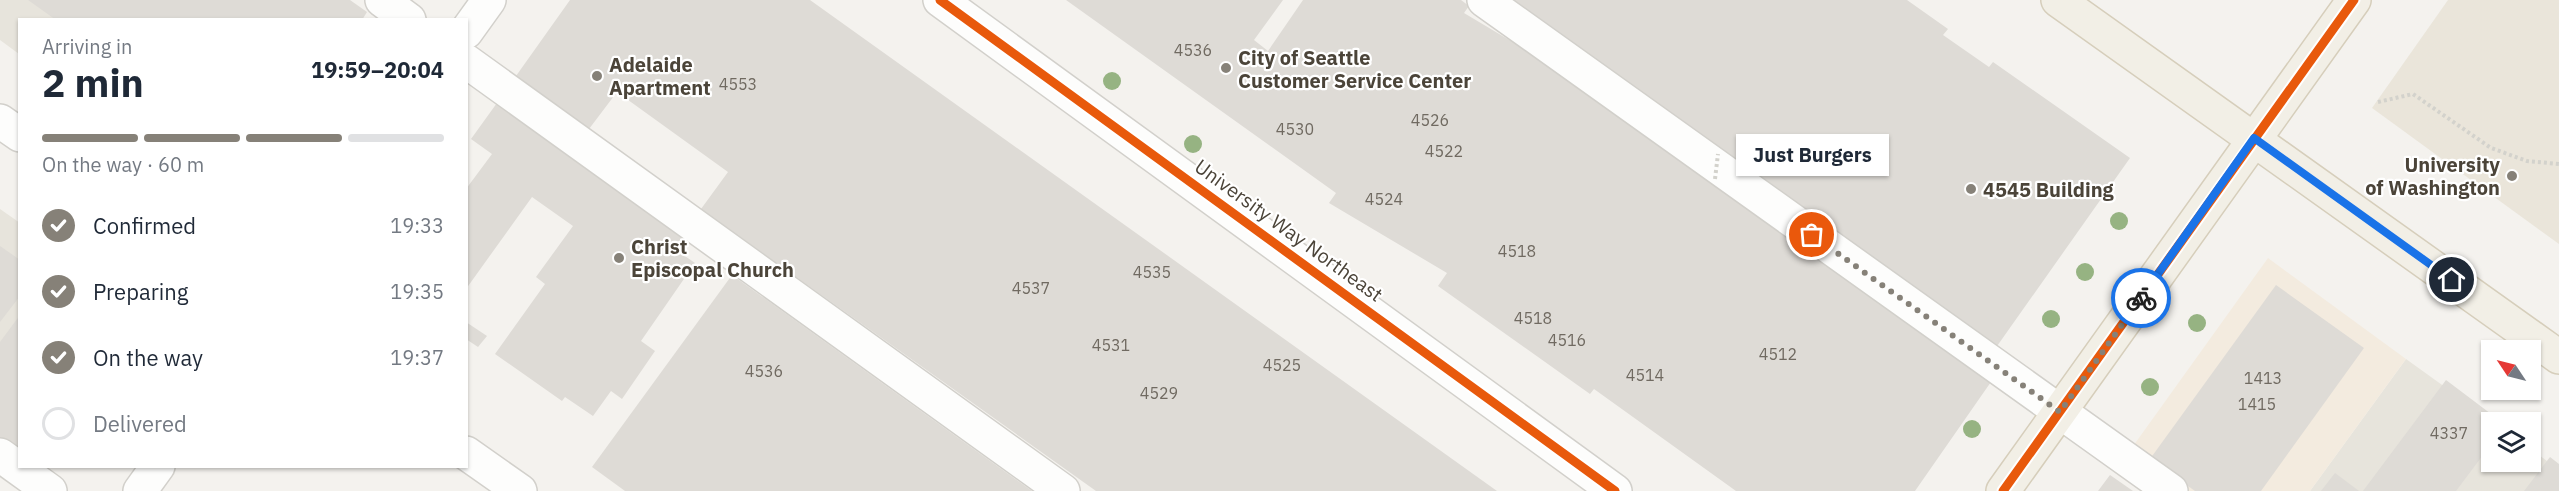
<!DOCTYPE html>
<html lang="en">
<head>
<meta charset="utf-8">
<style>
  body { margin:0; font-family:"IBM Plex Sans",sans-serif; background:#f2f2f3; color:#1f2937; height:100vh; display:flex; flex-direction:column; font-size:22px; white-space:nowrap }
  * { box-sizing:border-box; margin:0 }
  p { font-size:20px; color:#747a83 }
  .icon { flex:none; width:33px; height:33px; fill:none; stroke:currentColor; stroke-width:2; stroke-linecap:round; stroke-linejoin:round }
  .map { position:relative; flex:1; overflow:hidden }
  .side { position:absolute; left:18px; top:18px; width:450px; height:450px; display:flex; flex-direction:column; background:#fff; border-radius:0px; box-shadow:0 2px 4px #0004 }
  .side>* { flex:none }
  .needle { width:39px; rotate:305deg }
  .controls { position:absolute; left:2481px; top:340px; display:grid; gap:12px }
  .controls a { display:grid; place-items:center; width:60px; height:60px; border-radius:0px; background:#fff; box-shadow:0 2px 4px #0004; font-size:30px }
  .pin { position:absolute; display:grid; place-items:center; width:51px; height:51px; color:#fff; margin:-26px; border:3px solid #fff; border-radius:50%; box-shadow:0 2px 6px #0007 }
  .courier { position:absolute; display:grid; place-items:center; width:60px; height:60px; margin:-30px; border:4px solid #1a73e8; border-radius:50%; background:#fff; color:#222; box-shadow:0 2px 8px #0007 }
  .bubble { position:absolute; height:42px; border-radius:0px; background:#fff; box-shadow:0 2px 4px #0004; font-size:20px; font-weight:700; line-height:42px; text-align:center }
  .headline em { font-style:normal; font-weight:700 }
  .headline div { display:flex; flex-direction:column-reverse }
  .headline { display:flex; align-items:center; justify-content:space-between; height:102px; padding:0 24px }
  h1 { font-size:39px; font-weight:700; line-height:45px }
  .bar { display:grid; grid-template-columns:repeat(4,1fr); gap:9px 6px; align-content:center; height:72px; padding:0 24px }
  .bar i { height:8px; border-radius:4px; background:#e0e1e3 }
  .bar .on { background:#868178 }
  .bar p { grid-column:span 4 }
  ol { padding:0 24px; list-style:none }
  li { display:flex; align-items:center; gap:18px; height:66px }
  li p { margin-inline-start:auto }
  li .icon { padding:6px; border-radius:50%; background:#868178; color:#fff; stroke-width:4 }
  li:last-child { color:#747a83 }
  li i { width:33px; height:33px; border:3px solid #e0e1e3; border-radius:50% }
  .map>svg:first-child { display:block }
  .residential { fill:#e7e4dc }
  .commercial { fill:#f3ebdf }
  .education { fill:#eae5da }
  .building { fill:#dedbd6 }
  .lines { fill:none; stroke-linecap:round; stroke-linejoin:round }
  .minor-casing { stroke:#d2d0cb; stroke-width:36 }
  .major-casing { stroke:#d6cebb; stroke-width:36 }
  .path { stroke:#d3d2cc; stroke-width:4; stroke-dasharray:3 3; stroke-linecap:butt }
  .minor { stroke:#fdfdfc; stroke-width:33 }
  .major { stroke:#f2efe6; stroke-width:33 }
  .path-bridge { stroke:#d3d2cc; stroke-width:4; stroke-dasharray:3 3; stroke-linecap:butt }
  .cycleway-casing { stroke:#fff; stroke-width:13 }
  .cycleway { stroke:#e8590c; stroke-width:9 }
  .tree { fill:#96b382 }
  .done { stroke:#868178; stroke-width:6; stroke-dasharray:0 10.8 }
  .route { stroke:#1a73e8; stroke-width:8 }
  .poi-dot { fill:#868178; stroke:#fff; stroke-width:2 }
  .labels { text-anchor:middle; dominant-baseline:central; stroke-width:4.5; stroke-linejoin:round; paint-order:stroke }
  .number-label { font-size:16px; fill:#706a61 }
  .poi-label { font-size:20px; font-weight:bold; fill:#4b4439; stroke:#fff; text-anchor:start }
  .street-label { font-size:20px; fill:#4b4439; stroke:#fff }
</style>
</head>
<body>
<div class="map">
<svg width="2559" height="491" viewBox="0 0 2559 491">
  <rect width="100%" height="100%" fill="#f4f2ee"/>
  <g class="residential">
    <polygon points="0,0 337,0 364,19 20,20 19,54 0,40"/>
    <polygon points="0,209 20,223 19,317 0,344"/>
    <polygon points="2406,359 2495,423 2492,423 2492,462 2530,462 2531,449 2559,470 2559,491 2310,491"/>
  </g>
  <polygon class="commercial" points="2268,258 2406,359 2310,491 2188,491 2131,449"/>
  <polygon class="education" points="2448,0 2559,0 2559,244 2372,108"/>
  <g class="building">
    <polygon points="28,0 350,0 367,12 362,20 56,20"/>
    <polygon points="570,0 810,0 1497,491 1096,491 701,209 728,172 617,92 589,129 516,76"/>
    <polygon points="1066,0 1283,0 1254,40 1268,51 1303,0 1461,0 1469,6 1464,13 1581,83 1993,379 1915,491 1736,491 1594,389 1590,394 1438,286 1447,273 1329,203 1336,193"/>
    <polygon points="1502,0 1907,0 1948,29 1943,35 1989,67 1993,62 2130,158 1995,349"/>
    <polygon points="502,96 694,237 682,254 695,263 641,341 655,351 622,399 611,391 593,416 565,397 562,401 495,354 545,284 536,277 573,226 532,197 466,289 466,189 492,154 471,139"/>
    <polygon points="0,246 20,260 20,296 0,322"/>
    <polygon points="732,275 1032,491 625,491 592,467"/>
    <polygon points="2276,285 2364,348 2261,491 2195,491 2150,459"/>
    <polygon points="20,315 20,456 0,443 0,342"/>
    <polygon points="466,322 487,336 478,347 466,339"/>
    <polygon points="2446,380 2503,423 2492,423 2492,443 2456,491 2363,491"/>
    <polygon points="2550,457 2559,464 2559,491 2524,491"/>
    <polygon points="2335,473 2359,491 2321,491"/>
    <polygon points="2110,475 2133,491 2098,491"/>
  </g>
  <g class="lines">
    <defs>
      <g id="minor">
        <polyline points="382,0 409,20"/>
        <polyline points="940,0 1615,491"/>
        <polyline points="1484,0 2171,491"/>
        <polyline points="466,32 489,0"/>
        <polyline points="466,61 1063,491"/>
        <polyline points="0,121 20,135"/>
        <polyline points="466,453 520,491"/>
        <polyline points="0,455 50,491"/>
        <polyline points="140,491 158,466"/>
      </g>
      <g id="major">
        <polyline points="2058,0 2559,357"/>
        <polyline points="2003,491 2354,0"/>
      </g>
    </defs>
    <use href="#minor" class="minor-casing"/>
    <use href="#major" class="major-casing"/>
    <polyline class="path" points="2378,102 2413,94 2491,148 2527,161 2559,164"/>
    <use href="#minor" class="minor"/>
    <use href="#major" class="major"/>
    <polyline class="path-bridge" points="1715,179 1718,154"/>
    <defs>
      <g id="cycleway">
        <polyline points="940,0 1615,491"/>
        <polyline points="2003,491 2354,0"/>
      </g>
    </defs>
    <use href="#cycleway" class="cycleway-casing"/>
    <use href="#cycleway" class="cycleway"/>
  </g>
  <g class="tree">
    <circle cx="1112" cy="81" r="9"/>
    <circle cx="1193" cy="144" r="9"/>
    <circle cx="2119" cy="221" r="9"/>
    <circle cx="2085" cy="272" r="9"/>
    <circle cx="2051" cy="319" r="9"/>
    <circle cx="2197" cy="323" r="9"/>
    <circle cx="2150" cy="387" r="9"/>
    <circle cx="1972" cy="429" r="9"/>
  </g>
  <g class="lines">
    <polyline class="done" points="1812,235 2060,412 2141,298"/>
    <polyline class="route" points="2141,298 2254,138 2452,280"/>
  </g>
  <g class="poi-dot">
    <circle cx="1226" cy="68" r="6"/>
    <circle cx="597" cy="76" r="6"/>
    <circle cx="2512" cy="176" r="6"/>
    <circle cx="1971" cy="189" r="6"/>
    <circle cx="619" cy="258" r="6"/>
  </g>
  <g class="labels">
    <g class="number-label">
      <text x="1193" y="50">4536</text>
      <text x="738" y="84">4553</text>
      <text x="1430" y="120">4526</text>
      <text x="1295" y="129">4530</text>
      <text x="1444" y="151">4522</text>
      <text x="1384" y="199">4524</text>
      <text x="1517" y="251">4518</text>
      <text x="1152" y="272">4535</text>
      <text x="1031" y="288">4537</text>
      <text x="1533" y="318">4518</text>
      <text x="1567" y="340">4516</text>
      <text x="1111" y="345">4531</text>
      <text x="1778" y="354">4512</text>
      <text x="1282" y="365">4525</text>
      <text x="764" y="371">4536</text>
      <text x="1645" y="375">4514</text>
      <text x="2263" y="378">1413</text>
      <text x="1159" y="393">4529</text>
      <text x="2257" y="404">1415</text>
      <text x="2449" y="433">4337</text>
    </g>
    <g class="poi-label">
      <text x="1238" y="57">City of Seattle<tspan x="1238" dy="23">Customer Service Center</tspan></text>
      <text x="609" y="64">Adelaide<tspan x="609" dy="23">Apartment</tspan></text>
      <text x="2500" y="164" text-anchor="end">University<tspan x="2500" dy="23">of Washington</tspan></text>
      <text x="1983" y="189">4545 Building</text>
      <text x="631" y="246">Christ<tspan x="631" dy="23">Episcopal Church</tspan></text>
    </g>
    <g class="street-label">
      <text transform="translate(1289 230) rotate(36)">University Way Northeast</text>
    </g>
  </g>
</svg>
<div class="controls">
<a><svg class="needle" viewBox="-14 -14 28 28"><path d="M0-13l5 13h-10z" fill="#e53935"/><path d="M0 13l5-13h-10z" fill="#747a83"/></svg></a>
<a><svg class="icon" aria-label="layers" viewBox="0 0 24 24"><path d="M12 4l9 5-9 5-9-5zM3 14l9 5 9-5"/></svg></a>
</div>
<div class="pin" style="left:1812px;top:235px;background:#ea580c"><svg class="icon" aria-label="bag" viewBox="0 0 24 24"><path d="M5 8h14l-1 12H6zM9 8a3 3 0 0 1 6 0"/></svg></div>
<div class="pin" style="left:2452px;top:280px;background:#1f2937"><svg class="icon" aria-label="home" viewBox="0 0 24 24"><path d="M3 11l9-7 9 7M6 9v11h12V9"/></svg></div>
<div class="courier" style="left:2141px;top:298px"><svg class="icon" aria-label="bike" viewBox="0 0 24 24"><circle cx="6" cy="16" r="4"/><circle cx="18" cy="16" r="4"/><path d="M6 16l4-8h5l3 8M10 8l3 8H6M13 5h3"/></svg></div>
<div class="bubble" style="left:1736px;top:134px;width:153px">Just Burgers</div>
<section class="side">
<div class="headline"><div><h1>2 min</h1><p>Arriving in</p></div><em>19:59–20:04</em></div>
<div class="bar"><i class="on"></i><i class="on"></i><i class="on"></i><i></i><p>On the way · 60 m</p></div>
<ol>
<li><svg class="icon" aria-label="check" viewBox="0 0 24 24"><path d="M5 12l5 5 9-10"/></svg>Confirmed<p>19:33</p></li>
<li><svg class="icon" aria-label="check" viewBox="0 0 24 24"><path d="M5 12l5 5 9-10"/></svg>Preparing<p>19:35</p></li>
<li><svg class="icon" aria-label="check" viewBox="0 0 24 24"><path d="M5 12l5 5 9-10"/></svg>On the way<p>19:37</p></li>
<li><i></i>Delivered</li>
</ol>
</section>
</div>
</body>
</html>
